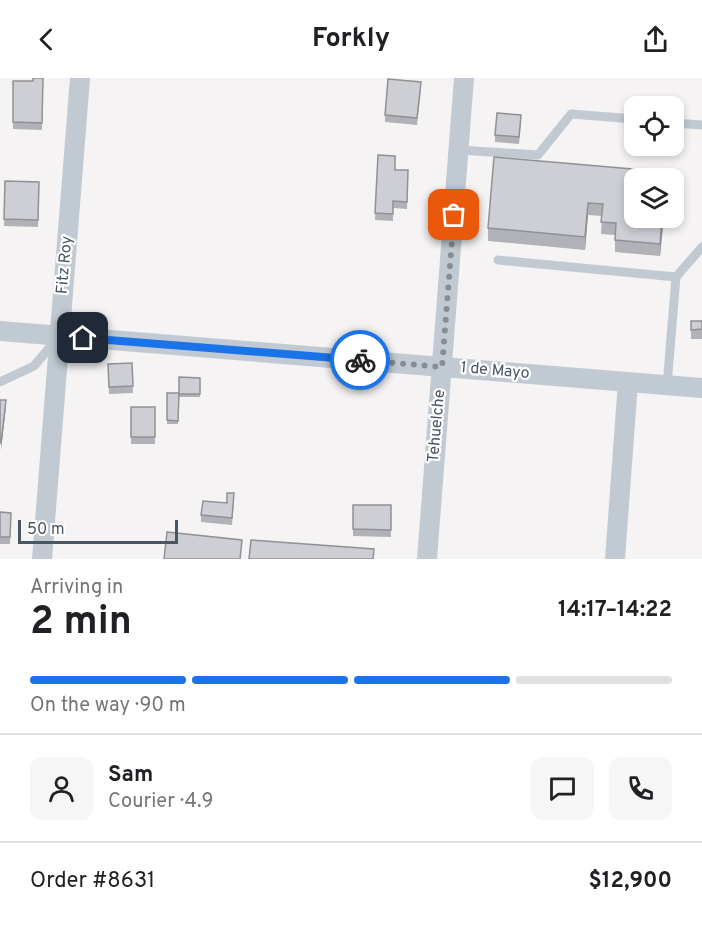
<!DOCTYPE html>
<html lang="en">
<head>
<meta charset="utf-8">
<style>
  body { margin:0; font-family:Overpass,sans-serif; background:#f6f6f6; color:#202124; height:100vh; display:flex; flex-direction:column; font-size:22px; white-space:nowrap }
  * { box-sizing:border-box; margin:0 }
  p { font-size:20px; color:#757577 }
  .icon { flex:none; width:33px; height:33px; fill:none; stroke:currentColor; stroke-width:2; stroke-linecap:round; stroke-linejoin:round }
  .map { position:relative; height:481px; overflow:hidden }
  .drawer { display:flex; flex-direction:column; background:#fff; flex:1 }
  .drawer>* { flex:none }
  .controls { position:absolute; left:624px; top:18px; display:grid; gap:12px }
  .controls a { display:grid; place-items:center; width:60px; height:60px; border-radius:12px; background:#fff; box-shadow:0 3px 9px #0003; font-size:30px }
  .scale { position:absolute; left:18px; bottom:15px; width:160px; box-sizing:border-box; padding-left:6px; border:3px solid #4a5661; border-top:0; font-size:16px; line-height:21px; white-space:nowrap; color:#4a5661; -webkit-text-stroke:4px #fff; paint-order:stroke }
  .pin { position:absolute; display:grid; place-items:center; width:51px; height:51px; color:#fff; margin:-26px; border-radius:12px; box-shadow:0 3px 9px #0006 }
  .courier { position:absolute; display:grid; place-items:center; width:60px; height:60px; margin:-30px; border:4px solid #1a73e8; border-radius:50%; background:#fff; color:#222; box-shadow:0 2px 8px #0007 }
  .headline em { font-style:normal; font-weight:700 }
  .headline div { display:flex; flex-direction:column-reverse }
  .headline { display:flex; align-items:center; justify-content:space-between; height:102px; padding:0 30px }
  h1 { font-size:39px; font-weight:700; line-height:45px }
  .bar { display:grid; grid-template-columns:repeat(4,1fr); gap:9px 6px; align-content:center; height:72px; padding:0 30px }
  .bar i { height:8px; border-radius:4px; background:#e0e0e0 }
  .bar .selected { background:#1a73e8 }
  .bar p { grid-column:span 4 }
  .line { display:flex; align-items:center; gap:15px; padding:0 30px; border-top:2px solid #e0e0e0 }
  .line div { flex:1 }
  .round { display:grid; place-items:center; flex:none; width:63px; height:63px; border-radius:12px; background:#f6f6f6 }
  header { display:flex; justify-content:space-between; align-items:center; height:78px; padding:0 30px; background:#fff; font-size:27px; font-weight:700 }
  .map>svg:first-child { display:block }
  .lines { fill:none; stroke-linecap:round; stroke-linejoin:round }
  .lane { stroke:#c1cad2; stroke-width:9 }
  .street { stroke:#c1cad2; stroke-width:20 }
  .wall { fill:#b0b2b7 }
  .shaded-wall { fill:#909195 }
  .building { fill:#cdcfd5; stroke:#909195; stroke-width:1.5 }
  .done { stroke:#868d94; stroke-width:6; stroke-dasharray:0 10.8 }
  .route { stroke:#1a73e8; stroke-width:8 }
  .labels { text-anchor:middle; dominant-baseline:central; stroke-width:4.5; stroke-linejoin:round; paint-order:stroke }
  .street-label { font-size:16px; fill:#4a5661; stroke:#fff }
</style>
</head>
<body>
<header><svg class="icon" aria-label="back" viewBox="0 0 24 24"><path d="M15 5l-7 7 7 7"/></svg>Forkly<svg class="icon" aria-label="share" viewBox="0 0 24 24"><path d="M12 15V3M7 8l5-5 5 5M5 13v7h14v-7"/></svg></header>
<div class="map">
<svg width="702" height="481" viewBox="0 0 702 481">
  <rect width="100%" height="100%" fill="#f5f3f3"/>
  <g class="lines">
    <g class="lane">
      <polyline points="674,45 702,47"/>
      <polyline points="459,72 538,77 571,36 634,41"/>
      <polyline points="498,182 676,199 667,307"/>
      <polyline points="676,199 702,169"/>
      <polyline points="0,304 34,288 56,262"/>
    </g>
    <g class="street">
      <polyline points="0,253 702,310"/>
      <polyline points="42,481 80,0"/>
      <polyline points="427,481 464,0"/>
      <polyline points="615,481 628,304"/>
    </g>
  </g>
  <g class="wall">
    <polygon points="43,0 42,52 13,51 13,3 33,3"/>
    <polygon points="421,11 417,47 385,44 385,37"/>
    <polygon points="521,44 519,66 495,64 495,57"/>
    <polygon points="378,77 395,92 408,92 407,131 393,130 393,143 375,142"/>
    <polygon points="667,100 660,178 615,174 615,157 601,156 602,138 588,137 585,172 488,163 488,150"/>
    <polygon points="5,103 39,104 38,149 4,148"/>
    <polygon points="702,217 702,261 691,261 691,243 702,243"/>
    <polygon points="132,285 133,315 109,316 108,286"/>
    <polygon points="200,300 200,319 179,319 178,346 167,346 167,315 179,315"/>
    <rect x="131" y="329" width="24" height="37"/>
    <polygon points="234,422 232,447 201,444 201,437 227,425"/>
    <polygon points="353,427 391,427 391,459 353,458"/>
    <polygon points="0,434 11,435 10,466 0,466"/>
  </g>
  <g class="shaded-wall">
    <polygon points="588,125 588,137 585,172 585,159"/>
    <polygon points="662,140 664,140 660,178 660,166"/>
    <polygon points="6,322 6,329 1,372 1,365"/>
  </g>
  <g class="building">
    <polygon points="33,0 43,0 42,45 13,44 13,3 33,3"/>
    <polygon points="388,1 421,4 417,40 385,37"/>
    <polygon points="497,35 521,37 519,59 495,57"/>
    <polygon points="378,77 395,78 395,92 408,92 407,124 393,123 393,136 375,135"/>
    <polygon points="494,79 667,94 666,100 634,100 634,140 662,140 660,166 615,162 616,145 601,144 603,126 588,125 585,159 488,150"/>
    <polygon points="5,103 39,104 38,142 4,141"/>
    <polygon points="691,243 702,243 702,251 691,252"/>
    <polygon points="132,285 133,308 109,309 108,286"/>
    <polygon points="179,299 200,300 200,316 179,316 178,343 167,342 167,315 179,315"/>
    <polygon points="0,322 6,322 1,365 0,364"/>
    <rect x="131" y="329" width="24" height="30"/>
    <polygon points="227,415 234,415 232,440 201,437 203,423 227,425"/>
    <polygon points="353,427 391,427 391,452 353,451"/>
    <polygon points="0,434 11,435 10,459 0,459"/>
    <polygon points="167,454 242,462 240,481 164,481"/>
    <polygon points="251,462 374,471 373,481 249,481"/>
  </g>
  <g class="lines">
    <polyline class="done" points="360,282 442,289 454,137"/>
    <polyline class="route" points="83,260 360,282"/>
  </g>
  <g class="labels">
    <g class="street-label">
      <text transform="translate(65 187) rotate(-85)">Fitz Roy</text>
      <text transform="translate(495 293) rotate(5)">1 de Mayo</text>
      <text transform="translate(437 348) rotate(-85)">Tehuelche</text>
    </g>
  </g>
</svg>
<div class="controls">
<a><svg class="icon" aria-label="locate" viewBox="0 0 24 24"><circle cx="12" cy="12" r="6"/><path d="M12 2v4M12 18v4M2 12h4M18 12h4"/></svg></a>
<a><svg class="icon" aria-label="layers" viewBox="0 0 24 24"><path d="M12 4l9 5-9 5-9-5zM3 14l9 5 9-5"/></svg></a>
</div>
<div class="scale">50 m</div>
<div class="pin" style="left:454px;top:137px;background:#ea580c"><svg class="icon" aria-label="bag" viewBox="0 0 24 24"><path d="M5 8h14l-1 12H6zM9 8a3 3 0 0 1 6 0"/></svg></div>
<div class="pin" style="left:83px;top:260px;background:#1f2937"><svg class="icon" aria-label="home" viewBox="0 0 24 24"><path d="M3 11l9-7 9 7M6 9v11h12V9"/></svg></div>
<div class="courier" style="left:360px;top:282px"><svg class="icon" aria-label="bike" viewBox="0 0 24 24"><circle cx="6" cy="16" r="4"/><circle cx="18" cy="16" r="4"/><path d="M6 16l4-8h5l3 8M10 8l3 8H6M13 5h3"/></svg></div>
</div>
<section class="drawer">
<div class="headline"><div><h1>2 min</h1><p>Arriving in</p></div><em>14:17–14:22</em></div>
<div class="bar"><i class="selected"></i><i class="selected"></i><i class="selected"></i><i></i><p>On the way · 90 m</p></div>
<div class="line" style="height:108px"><a class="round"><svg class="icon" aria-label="person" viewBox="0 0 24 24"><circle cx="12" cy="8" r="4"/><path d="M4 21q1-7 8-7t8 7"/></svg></a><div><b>Sam</b><p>Courier · 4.9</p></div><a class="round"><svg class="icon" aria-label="chat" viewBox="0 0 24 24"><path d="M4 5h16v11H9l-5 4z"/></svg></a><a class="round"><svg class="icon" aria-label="phone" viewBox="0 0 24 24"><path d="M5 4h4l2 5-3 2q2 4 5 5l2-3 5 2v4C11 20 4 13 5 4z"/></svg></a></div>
<div class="line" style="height:78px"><div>Order #8631</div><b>$12,900</b></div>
</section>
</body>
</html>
